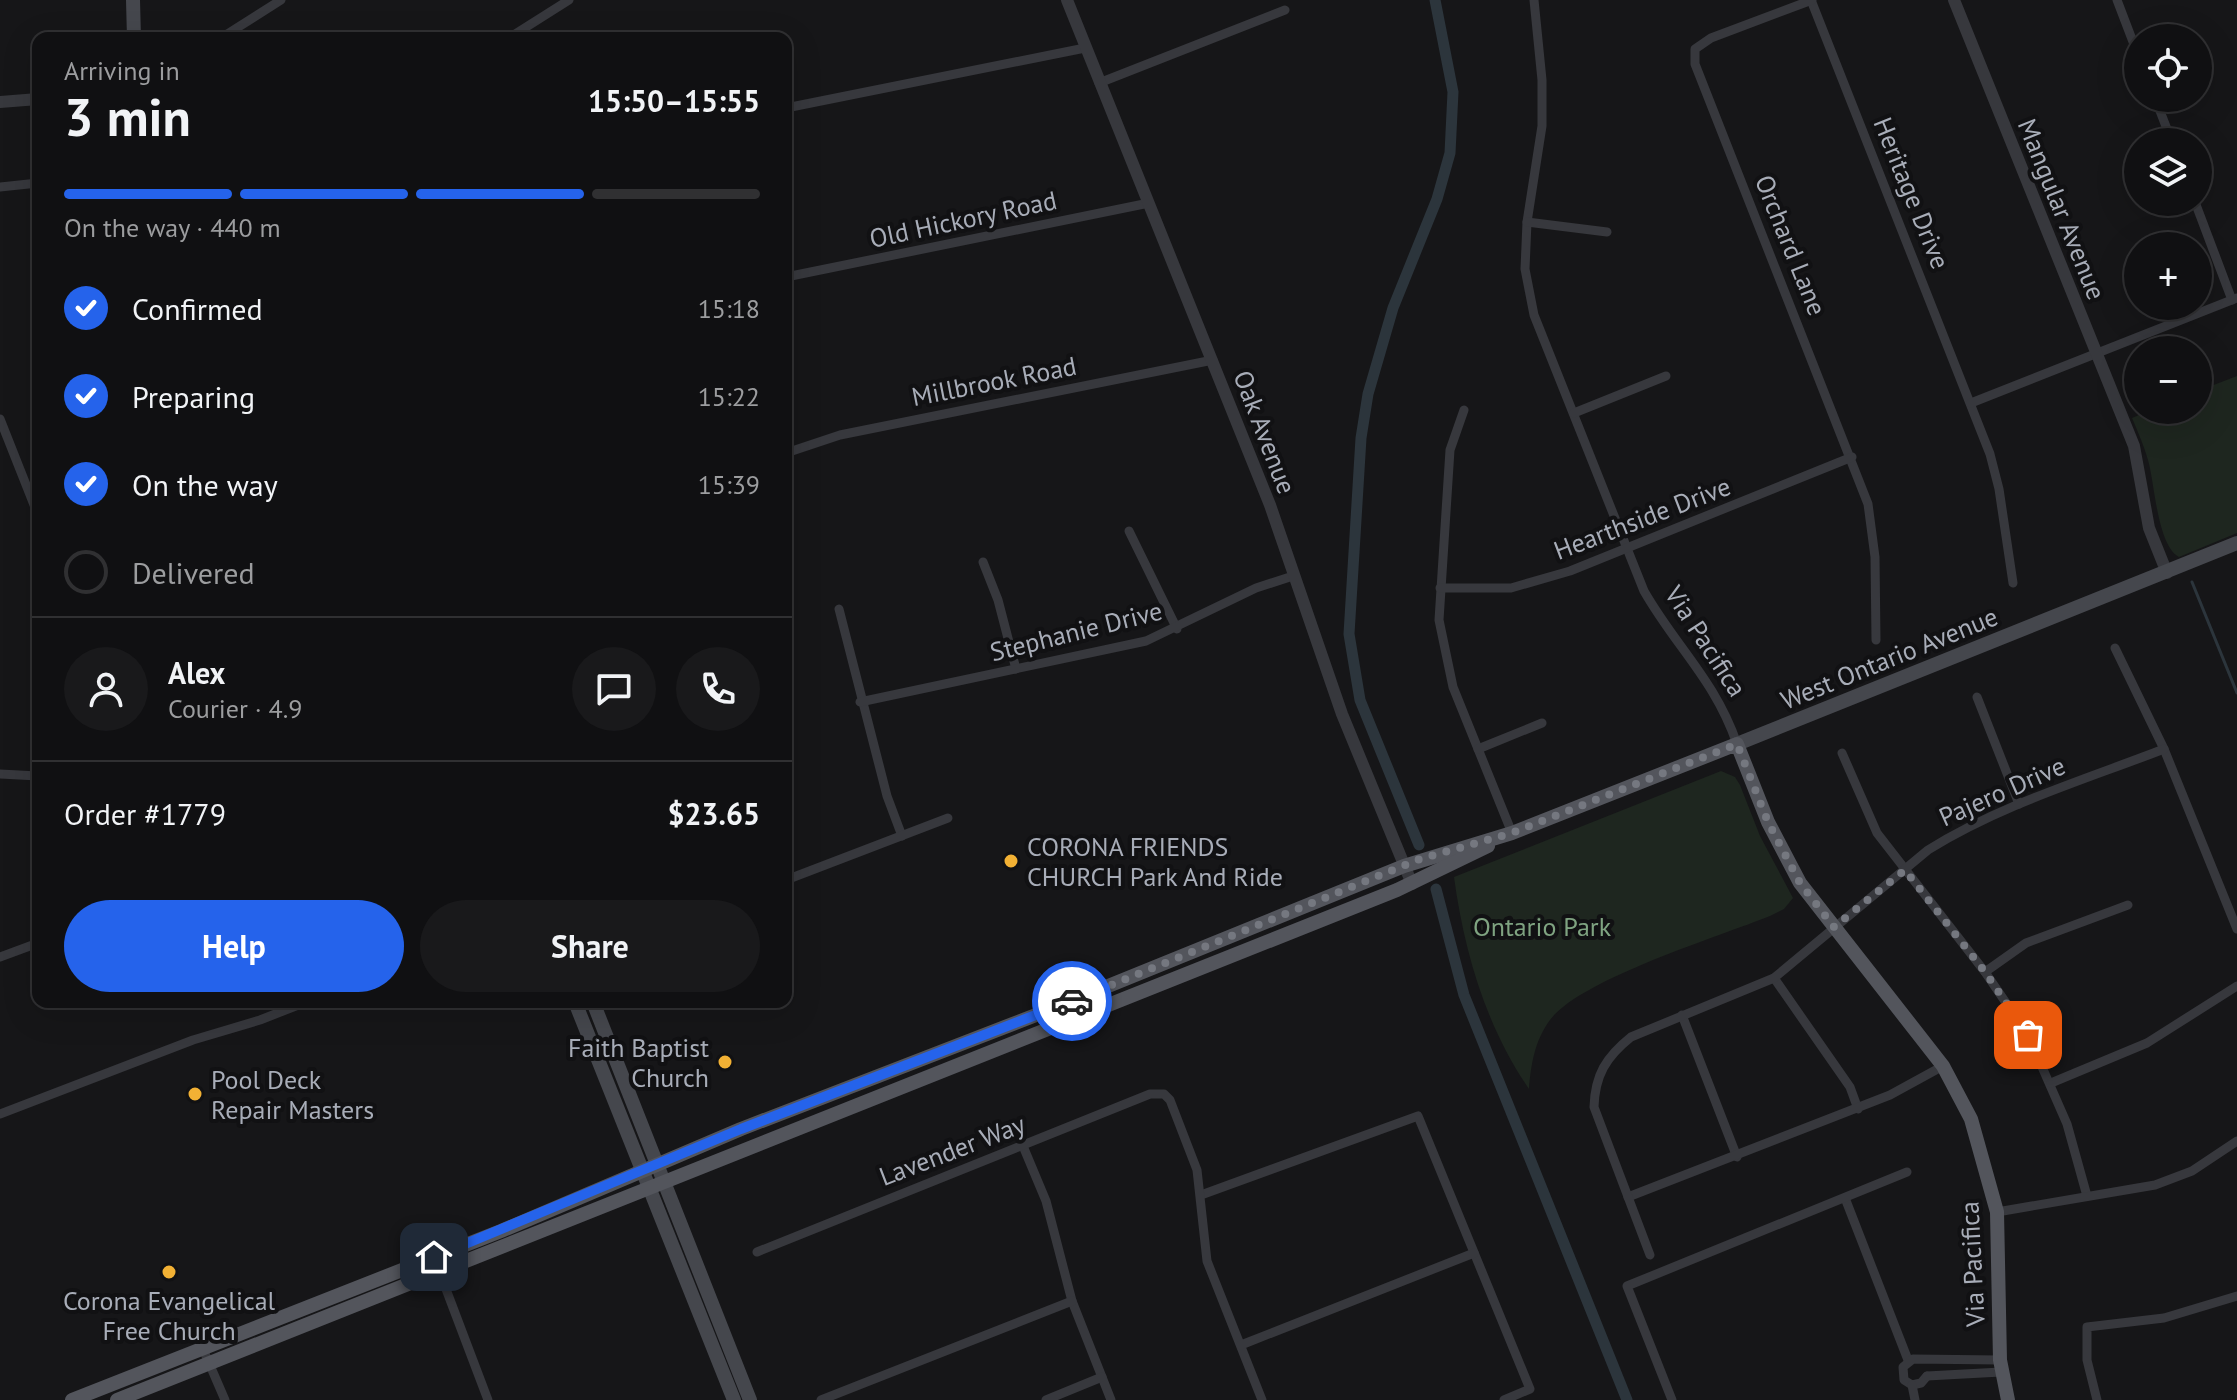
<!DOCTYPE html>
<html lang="en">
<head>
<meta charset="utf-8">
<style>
  body { margin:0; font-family:"PT Sans",sans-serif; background:#19191b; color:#f1f3f6; height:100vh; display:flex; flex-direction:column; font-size:30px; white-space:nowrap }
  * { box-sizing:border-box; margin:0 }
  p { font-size:26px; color:#9c9d9f }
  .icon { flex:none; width:44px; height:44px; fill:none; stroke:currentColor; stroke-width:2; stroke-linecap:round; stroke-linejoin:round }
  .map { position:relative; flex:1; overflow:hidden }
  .drawer { position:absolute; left:32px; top:32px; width:760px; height:976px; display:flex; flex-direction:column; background:#101012; border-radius:16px; box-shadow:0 8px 32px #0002,0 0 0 2px #303032 }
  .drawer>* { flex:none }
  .fabs { position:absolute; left:2124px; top:24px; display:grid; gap:16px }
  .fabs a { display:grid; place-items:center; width:88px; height:88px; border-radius:50%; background:#101012; box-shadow:0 8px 32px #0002,0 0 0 2px #303032; font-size:40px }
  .pin { position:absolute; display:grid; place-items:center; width:68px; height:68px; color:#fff; margin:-34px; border-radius:16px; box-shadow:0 4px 12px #0006 }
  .courier { position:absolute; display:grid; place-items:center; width:80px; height:80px; margin:-40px; border:6px solid #2563eb; border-radius:50%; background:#fff; color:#222; box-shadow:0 2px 10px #0007 }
  .head em { font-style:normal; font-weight:700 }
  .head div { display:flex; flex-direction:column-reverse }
  .head { display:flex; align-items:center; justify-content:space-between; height:136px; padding:0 32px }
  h1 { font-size:52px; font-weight:700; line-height:60px }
  .bar { display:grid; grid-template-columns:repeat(4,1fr); gap:12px 8px; align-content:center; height:96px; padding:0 32px }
  .bar i { height:10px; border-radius:6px; background:#303032 }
  .bar .on { background:#2563eb }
  .bar p { grid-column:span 4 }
  .line { display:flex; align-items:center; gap:20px; padding:0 32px; border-top:2px solid #303032 }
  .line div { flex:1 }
  .round { display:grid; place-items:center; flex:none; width:84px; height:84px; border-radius:42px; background:#19191b }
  ol { padding:0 32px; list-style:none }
  li { display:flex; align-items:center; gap:24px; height:88px }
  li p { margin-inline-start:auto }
  li .icon { padding:8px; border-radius:50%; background:#2563eb; color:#fff; stroke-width:4 }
  li:last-child { color:#9c9d9f }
  li i { width:44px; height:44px; border:4px solid #303032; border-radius:50% }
  .action { display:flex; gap:16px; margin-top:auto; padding:16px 32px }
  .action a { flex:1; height:92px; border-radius:48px; background:#2563eb; color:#fff; font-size:32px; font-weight:700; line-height:92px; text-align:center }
  .action a+a { background:#19191b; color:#f1f3f6 }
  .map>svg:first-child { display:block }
  .green { fill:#1e261f }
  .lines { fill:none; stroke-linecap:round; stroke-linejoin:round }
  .stream { stroke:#2c353c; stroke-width:3 }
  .canal { stroke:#2c353c; stroke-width:11 }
  .minor { stroke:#37383d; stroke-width:9 }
  .tertiary { stroke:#37383d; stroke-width:12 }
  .secondary { stroke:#45474d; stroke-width:14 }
  .primary { stroke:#53555c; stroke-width:14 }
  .done { stroke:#757880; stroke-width:8; stroke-dasharray:0 14.4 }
  .route { stroke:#2563eb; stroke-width:10 }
  .poi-dot { fill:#f2b134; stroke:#111113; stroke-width:3 }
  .labels { text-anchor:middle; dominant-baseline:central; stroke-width:8; stroke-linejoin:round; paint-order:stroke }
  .street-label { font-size:26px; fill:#a8adb8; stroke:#111113 }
  .poi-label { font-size:26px; fill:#a8adb8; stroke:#111113; text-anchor:start }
  .park-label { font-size:26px; fill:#7fa381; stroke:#111113 }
</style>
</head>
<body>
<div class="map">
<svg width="2237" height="1400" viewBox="0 0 2237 1400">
  <rect width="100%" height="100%" fill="#161618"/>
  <g class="green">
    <path d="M2237,376V533L2179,557C2157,545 2155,484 2148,460C2144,446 2138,432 2132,418L2151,410H2198V391Z"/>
    <path d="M1721,771L1735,777L1740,785L1760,836L1793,898L1784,909L1770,916C1718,937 1581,979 1550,1020C1535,1040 1531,1064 1529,1089C1486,1027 1464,951 1454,877Z"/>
  </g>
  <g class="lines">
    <polyline class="stream" points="2192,582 2237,693"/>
    <g class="canal">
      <polyline points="1419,845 1360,700 1349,634 1361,438 1368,394 1393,308 1437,199 1450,153 1453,92 1435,0"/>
      <polyline points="1436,889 1464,995 1627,1400"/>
    </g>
    <g class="minor">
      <path d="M1534,0L1542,80V126L1527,222L1525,269L1534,315L1644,591C1676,647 1715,680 1737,744"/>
      <polyline points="1811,0 1990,454 1999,489 2013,583"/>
      <polyline points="1812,0 1711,38 1695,49 1695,64 1868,504 1875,557 1876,640"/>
      <polyline points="2117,0 2138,55"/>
      <polyline points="221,38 281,0"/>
      <polyline points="509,38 569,0"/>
      <polyline points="1099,83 1285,10"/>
      <polyline points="2155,98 2172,142"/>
      <polyline points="786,108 1085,48"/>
      <polyline points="0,187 38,183"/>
      <polyline points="2195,202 2232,300"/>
      <polyline points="1527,222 1607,232"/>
      <polyline points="786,277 1149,203"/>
      <polyline points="1971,403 2237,298"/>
      <polyline points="1464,410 1450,450 1439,620 1453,687 1512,833"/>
      <polyline points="1574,413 1666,376"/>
      <polyline points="0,419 38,515"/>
      <polyline points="786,453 840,435 1213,360"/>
      <polyline points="1129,531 1177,629"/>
      <polyline points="983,562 998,600 1016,669"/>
      <polyline points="1440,588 1511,588 1570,571 1852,457"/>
      <polyline points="839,609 887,796 902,836"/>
      <polyline points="2115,648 2164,749 2237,929"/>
      <polyline points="1977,697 2019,804"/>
      <polyline points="860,702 1146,641 1256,588 1293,576"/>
      <polyline points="1478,749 1542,723"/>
      <polyline points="1842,753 1877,833 1985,972 2028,1035 2067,1124 2087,1196"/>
      <polyline points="0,774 38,776"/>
      <polyline points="786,880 948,818"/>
      <polyline points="0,957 38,943"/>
      <polyline points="1985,972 2026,943 2128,905"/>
      <polyline points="1774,978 1850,1087 1858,1109"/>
      <polyline points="1682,1015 1737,1157"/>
      <polyline points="2051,1083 2147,1043 2237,986"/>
      <polyline points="0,1114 193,1040 260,1020 306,1002"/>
      <polyline points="1023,1146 1046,1201 1072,1301 1111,1400"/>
      <polyline points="1201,1195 1418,1116 1530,1389 1504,1400"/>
      <polyline points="1628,1197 1890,1095 1943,1066"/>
      <polyline points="1845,1198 1908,1360"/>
      <polyline points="1997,1212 2155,1185 2192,1171 2237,1141"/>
      <polyline points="757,1252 1150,1094 1164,1094 1170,1100 1197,1170 1207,1261 1262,1400"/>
      <path d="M1650,1255L1594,1107C1595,1075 1606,1057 1631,1037L1774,978L1928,850C2000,805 2084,780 2164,749"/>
      <polyline points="438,1268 488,1400"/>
      <polyline points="1241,1345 1474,1253"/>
      <polyline points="203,1349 225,1400"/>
      <polyline points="1927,1376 1921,1383 1912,1385 1904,1380 1903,1367 1913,1359 2000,1360"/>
      <polyline points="1927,1376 2001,1372"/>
      <polyline points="1912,1385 1915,1400"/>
      <polyline points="821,1400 1072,1301"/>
      <polyline points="1046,1400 1102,1377"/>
      <polyline points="1672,1400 1627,1286 1907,1172"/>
      <polyline points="2097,1400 2087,1360 2087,1327 2164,1318 2237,1296"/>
    </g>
    <g class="tertiary">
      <polyline points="1067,0 1270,505 1342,714 1412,884"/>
      <polyline points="1954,0 2134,446 2149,528 2167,573"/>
      <polyline points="0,102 38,99"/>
    </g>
    <g class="secondary">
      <polyline points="133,0 134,38"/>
      <polyline points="1737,744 2237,543"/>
      <polyline points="575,1002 734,1400"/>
      <polyline points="593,1002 750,1400"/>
    </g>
    <g class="primary">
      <polyline points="72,1400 501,1231 741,1129 1054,1008 1404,866 1512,833 1737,744 1768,822 1800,883 1943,1066 1971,1119 1997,1212 2000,1360 2008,1400"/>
      <polyline points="117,1400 1397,890 1488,846"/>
    </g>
  </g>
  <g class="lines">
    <polyline class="done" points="1072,1001 1420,859 1512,833 1737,744 1768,822 1800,883 1834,927 1905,870 1985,972 2028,1035"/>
    <polyline class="route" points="434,1257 741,1129 1072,1001"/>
  </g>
  <g class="poi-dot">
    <circle cx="1011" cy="861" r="8"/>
    <circle cx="725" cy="1062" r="8"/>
    <circle cx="195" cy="1094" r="8"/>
    <circle cx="169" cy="1272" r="8"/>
  </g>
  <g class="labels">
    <g class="street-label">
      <text transform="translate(1912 193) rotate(68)">Heritage Drive</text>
      <text transform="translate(2062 209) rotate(68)">Mangular Avenue</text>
      <text transform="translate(963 219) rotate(-12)">Old Hickory Road</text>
      <text transform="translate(1791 245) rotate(68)">Orchard Lane</text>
      <text transform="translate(994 381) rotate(-11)">Millbrook Road</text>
      <text transform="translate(1265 432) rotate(69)">Oak Avenue</text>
      <text transform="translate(1642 518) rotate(-21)">Hearthside Drive</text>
      <text transform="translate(1076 631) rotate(-14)">Stephanie Drive</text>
      <text transform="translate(1706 641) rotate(57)">Via Pacifica</text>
      <text transform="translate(1889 658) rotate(-22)">West Ontario Avenue</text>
      <text transform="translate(2002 791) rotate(-24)">Pajero Drive</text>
      <text transform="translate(952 1150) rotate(-21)">Lavender Way</text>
      <text transform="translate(1972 1264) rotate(-93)">Via Pacifica</text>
    </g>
    <g class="poi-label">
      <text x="1027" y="846">CORONA FRIENDS<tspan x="1027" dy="30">CHURCH Park And Ride</tspan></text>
      <text x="709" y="1047" text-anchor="end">Faith Baptist<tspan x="709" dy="30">Church</tspan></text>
      <text x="211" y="1079">Pool Deck<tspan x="211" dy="30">Repair Masters</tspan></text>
      <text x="169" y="1300" text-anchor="middle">Corona Evangelical<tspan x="169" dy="30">Free Church</tspan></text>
    </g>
    <g class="park-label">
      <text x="1542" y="926">Ontario Park</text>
    </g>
  </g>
</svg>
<div class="fabs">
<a><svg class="icon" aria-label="locate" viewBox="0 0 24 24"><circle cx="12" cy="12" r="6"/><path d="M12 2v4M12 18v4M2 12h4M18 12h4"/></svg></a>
<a><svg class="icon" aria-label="layers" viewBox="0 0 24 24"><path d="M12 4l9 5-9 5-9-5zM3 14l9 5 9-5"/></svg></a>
<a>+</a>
<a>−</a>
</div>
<div class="pin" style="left:2028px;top:1035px;background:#ea580c"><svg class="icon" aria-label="bag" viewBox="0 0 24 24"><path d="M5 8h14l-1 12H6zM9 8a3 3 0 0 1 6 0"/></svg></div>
<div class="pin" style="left:434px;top:1257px;background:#1f2937"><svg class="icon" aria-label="home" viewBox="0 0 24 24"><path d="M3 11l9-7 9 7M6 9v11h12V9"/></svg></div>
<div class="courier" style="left:1072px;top:1001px"><svg class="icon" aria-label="car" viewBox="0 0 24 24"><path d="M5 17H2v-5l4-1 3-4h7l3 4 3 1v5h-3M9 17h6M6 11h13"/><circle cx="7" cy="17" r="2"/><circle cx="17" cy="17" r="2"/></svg></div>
<section class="drawer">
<div class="head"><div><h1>3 min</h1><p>Arriving in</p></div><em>15:50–15:55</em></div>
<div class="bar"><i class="on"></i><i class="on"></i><i class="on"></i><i></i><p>On the way · 440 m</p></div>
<ol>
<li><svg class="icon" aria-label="check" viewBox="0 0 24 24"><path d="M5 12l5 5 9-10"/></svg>Confirmed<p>15:18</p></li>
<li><svg class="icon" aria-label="check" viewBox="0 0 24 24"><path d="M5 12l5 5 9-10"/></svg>Preparing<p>15:22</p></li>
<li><svg class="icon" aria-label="check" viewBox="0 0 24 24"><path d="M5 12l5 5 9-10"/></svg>On the way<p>15:39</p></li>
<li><i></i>Delivered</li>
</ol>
<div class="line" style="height:144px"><a class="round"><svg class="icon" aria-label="person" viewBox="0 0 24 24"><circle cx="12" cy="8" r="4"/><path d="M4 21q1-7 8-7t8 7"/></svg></a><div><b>Alex</b><p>Courier · 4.9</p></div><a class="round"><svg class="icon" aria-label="chat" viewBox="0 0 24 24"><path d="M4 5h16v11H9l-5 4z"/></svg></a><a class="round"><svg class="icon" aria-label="phone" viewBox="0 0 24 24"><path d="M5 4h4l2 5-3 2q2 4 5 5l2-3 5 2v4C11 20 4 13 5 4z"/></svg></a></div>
<div class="line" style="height:104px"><div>Order #1779</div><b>$23.65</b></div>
<div class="action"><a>Help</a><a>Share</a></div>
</section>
</div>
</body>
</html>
